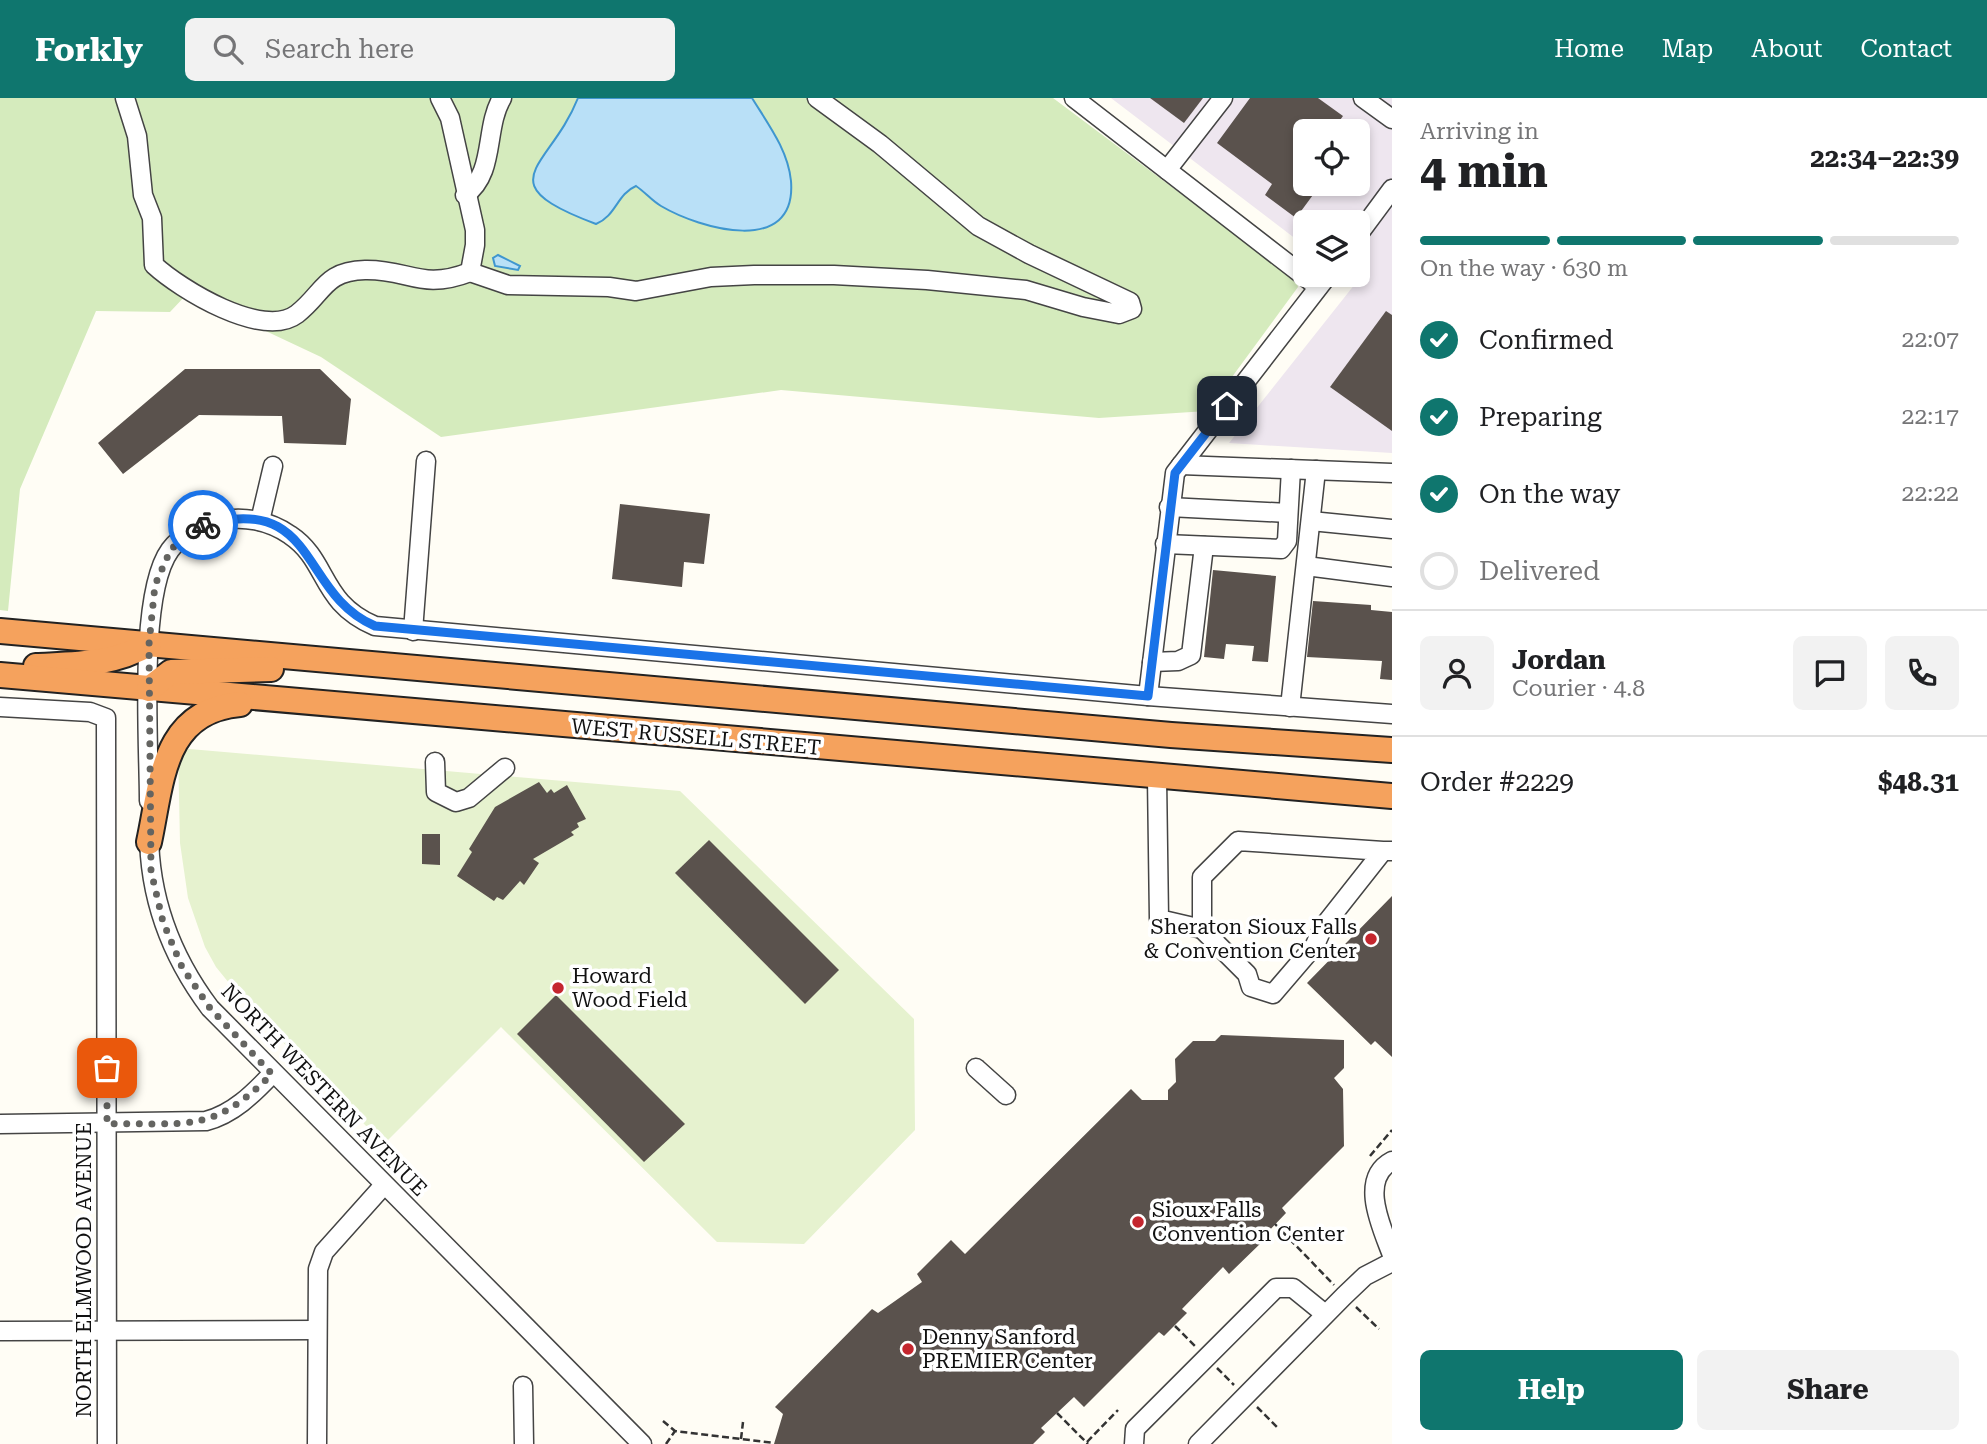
<!DOCTYPE html>
<html lang="en">
<head>
<meta charset="utf-8">
<style>
  body { margin:0; font-family:"Roboto Serif",serif; background:#f2f2f2; color:#202124; height:100vh; display:flex; flex-direction:column; font-size:26px; white-space:nowrap }
  * { box-sizing:border-box; margin:0 }
  p { font-size:23px; color:#757577 }
  .icon { flex:none; width:38px; height:38px; fill:none; stroke:currentColor; stroke-width:2; stroke-linecap:round; stroke-linejoin:round }
  .map { position:relative; flex:1; overflow:hidden }
  .panel { display:flex; flex-direction:column; background:#fff; width:595px }
  .panel>* { flex:none }
  .fabs { position:absolute; left:1293px; top:21px; display:grid; gap:14px }
  .fabs a { display:grid; place-items:center; width:77px; height:77px; border-radius:10px; background:#fff; box-shadow:0 4px 10px #0003; font-size:35px }
  .pin { position:absolute; display:grid; place-items:center; width:60px; height:60px; color:#fff; margin:-30px; border-radius:14px; box-shadow:0 4px 10px #0006 }
  .courier { position:absolute; display:grid; place-items:center; width:70px; height:70px; margin:-35px; border:5px solid #1a73e8; border-radius:50%; background:#fff; color:#222; box-shadow:0 2px 9px #0007 }
  .summary em { font-style:normal; font-weight:700 }
  .summary div { display:flex; flex-direction:column-reverse }
  .summary { display:flex; align-items:center; justify-content:space-between; height:119px; padding:0 28px }
  h1 { font-size:46px; font-weight:700; line-height:52px }
  .bar { display:grid; grid-template-columns:repeat(4,1fr); gap:10px 7px; align-content:center; height:84px; padding:0 28px }
  .bar i { height:9px; border-radius:5px; background:#e0e0e0 }
  .bar .active { background:#0f766e }
  .bar p { grid-column:span 4 }
  .line { display:flex; align-items:center; gap:18px; padding:0 28px; border-top:2px solid #e0e0e0 }
  .line div { flex:1 }
  .round { display:grid; place-items:center; flex:none; width:74px; height:74px; border-radius:10px; background:#f2f2f2 }
  ol { padding:0 28px; list-style:none }
  li { display:flex; align-items:center; gap:21px; height:77px }
  li p { margin-inline-start:auto }
  li .icon { padding:7px; border-radius:50%; background:#0f766e; color:#fff; stroke-width:4 }
  li:last-child { color:#757577 }
  li i { width:38px; height:38px; border:4px solid #e0e0e0; border-radius:50% }
  .button { display:flex; gap:14px; margin-top:auto; padding:14px 28px }
  .button a { flex:1; height:80px; border-radius:10px; background:#0f766e; color:#fff; font-size:28px; font-weight:700; line-height:80px; text-align:center }
  .button a+a { background:#f2f2f2; color:#202124 }
  header { display:flex; align-items:center; gap:42px; box-sizing:border-box; height:98px; padding:0 35px; background:#0f766e; color:#fff }
  header strong { font-size:33px }
  nav { display:flex; gap:38px; margin-inline-start:auto; font-size:24px }
  .search { width:490px; height:63px; background:#f2f2f2; display:flex; align-items:center; gap:18px; box-sizing:border-box; padding:0 24px; border-radius:10px; color:#757577; font-size:26px }
  main { display:flex; flex:1; min-height:0 }
  .map>svg:first-child { display:block }
  .industrial { fill:#eee6ef; fill-rule:evenodd }
  .green { fill:#d5ebbd }
  .pitch { fill:#e6f2cf }
  .water { fill:#b9e0f7; stroke:#3f96cf; stroke-width:2 }
  .building { fill:#5a524d }
  .lines { fill:none; stroke-linecap:round; stroke-linejoin:round }
  .minor-casing { stroke:#444; stroke-width:21 }
  .highway-casing { stroke:#222; stroke-width:28 }
  .path { stroke:#333; stroke-width:2.5; stroke-dasharray:7 3.5; stroke-linecap:butt }
  .minor { stroke:#fff; stroke-width:18 }
  .highway { stroke:#f5a25d; stroke-width:24 }
  .done { stroke:#646461; stroke-width:7; stroke-dasharray:0 12.6 }
  .route { stroke:#1a73e8; stroke-width:9 }
  .poi-dot { fill:#c4262e; stroke:#fff; stroke-width:2.5 }
  .labels { text-anchor:middle; dominant-baseline:central; stroke-width:7; stroke-linejoin:round; paint-order:stroke }
  .street-label { font-size:21px; fill:#111; stroke:#fff }
  .poi-label { font-size:21px; fill:#111; stroke:#fff; text-anchor:start }
</style>
</head>
<body>
<header>
<strong>Forkly</strong>
<div class="search"><svg class="icon" aria-label="search" viewBox="0 0 24 24"><circle cx="10" cy="10" r="6"/><path d="M15 15l6 6"/></svg>Search here</div>
<nav><a>Home</a><a>Map</a><a>About</a><a>Contact</a></nav>
</header>
<main>
<div class="map">
<svg width="1392" height="1346" viewBox="0 0 1392 1346">
  <rect width="100%" height="100%" fill="#fffdf5"/>
  <path class="industrial" d="M1111,0H1392V355L1229,345L1355,186L1344,177H1358V124H1306L1305,148ZM1306,33H1358V86H1306Z"/>
  <polygon class="green" points="0,0 1053,0 1296,182 1298,189 1207,313 1099,320 781,292 441,339 321,259 187,196 170,214 96,213 20,391 8,513 0,512"/>
  <polygon class="pitch" points="178,650 680,693 914,921 915,1032 804,1146 717,1144 501,929 384,1046 251,912 216,869 205,849 188,800 180,745"/>
  <g class="water">
    <path d="M578,0H752C768,26 788,52 791,83C797,159 700,131 661,108C652,103 645,94 636,88C617,96 616,118 596,126C484,84 550,71 578,0Z"/>
    <polygon points="498,157 520,168 518,172 495,168 493,160"/>
  </g>
  <g class="building">
    <polygon points="1150,0 1203,0 1184,25"/>
    <polygon points="1250,0 1318,0 1343,18 1332,33 1306,33 1306,86 1321,86 1296,120 1265,97 1272,86 1217,45"/>
    <polygon points="1386,213 1392,217 1392,333 1330,289"/>
    <polygon points="185,271 320,271 351,301 346,347 284,345 282,318 199,317 123,376 98,345"/>
    <polygon points="620,406 710,416 704,466 684,464 682,489 612,481"/>
    <polygon points="1213,472 1276,478 1268,564 1252,563 1254,548 1226,546 1224,561 1204,559"/>
    <polygon points="1313,503 1371,507 1371,512 1392,514 1392,582 1380,581 1382,563 1307,559"/>
    <polygon points="539,684 547,695 551,691 554,695 567,687 586,721 577,725 579,729 571,734 574,737 533,761 539,765 524,787 520,783 503,802 497,799 494,803 457,778 472,754 469,751 495,709"/>
    <polygon points="422,736 440,736 440,767 422,766"/>
    <polygon points="709,742 839,872 805,906 675,775"/>
    <polygon points="1392,798 1392,959 1375,943 1371,947 1307,885"/>
    <polygon points="556,897 685,1026 644,1064 517,936"/>
    <polygon points="1221,937 1344,942 1344,970 1334,980 1343,991 1344,1048 1282,1110 1286,1115 1262,1140 1264,1142 1229,1176 1223,1169 1182,1211 1187,1215 1164,1238 1159,1234 1084,1309 1074,1299 1041,1330 1045,1334 1033,1346 774,1346 783,1316 775,1309 872,1211 878,1215 922,1184 917,1176 951,1142 965,1156 1131,991 1142,1002 1168,1002 1168,992 1176,984 1175,961 1193,943 1215,943"/>
  </g>
  <g class="lines">
    <defs>
      <g id="minor">
        <path d="M125,0L137,38L143,97L152,120L154,167C180,191 263,242 297,216C324,195 324,173 365,172C409,171 421,193 470,174L475,147V132L450,20L440,0"/>
        <polyline points="1074,0 1318,189"/>
        <polyline points="1363,0 1392,21"/>
        <polyline points="1167,72 1223,0"/>
        <path d="M465,97C496,75 484,30 502,0"/>
        <polyline points="1358,137 1392,91"/>
        <polyline points="470,174 508,187 609,189 636,193 711,179 754,177 834,177 927,182 1026,192 1083,209 1119,216 1132,211 1130,204 1029,156 978,128 880,46 817,0"/>
        <polyline points="1181,367 1392,375"/>
        <polyline points="1169,409 1288,415"/>
        <polyline points="260,423 273,368"/>
        <polyline points="1311,423 1392,431"/>
        <polyline points="1165,446 1281,451 1287,443 1291,371"/>
        <polyline points="1306,468 1392,479"/>
        <polyline points="413,533 426,363"/>
        <polyline points="1152,564 1178,563 1191,557 1204,448"/>
        <polyline points="1148,598 1175,375 1328,177"/>
        <polyline points="0,609 90,614 106,620 107,1346"/>
        <polyline points="1290,609 1316,372"/>
        <polyline points="435,664 436,694 456,704 469,700 505,670"/>
        <polyline points="1157,680 1159,821 1202,831"/>
        <path d="M149,703C149,644 138,496 170,452C182,436 201,427 219,423C243,417 270,423 290,437C329,463 319,504 375,528L1148,598L1392,616"/>
        <path d="M149,734C149,800 171,858 210,910L642,1346"/>
        <polyline points="1383,753 1238,743 1202,779 1202,831 1247,876 1251,889 1273,896 1315,847 1323,829 1383,753 1392,753"/>
        <polyline points="976,970 1006,997"/>
        <path d="M0,1026L206,1023C233,1016 253,996 272,976"/>
        <path d="M1392,1063C1358,1081 1382,1130 1392,1157"/>
        <polyline points="0,1233 317,1232"/>
        <polyline points="523,1288 524,1346"/>
        <polyline points="317,1346 318,1171 324,1154 384,1087"/>
        <polyline points="1134,1346 1135,1331 1276,1190 1293,1190 1325,1216"/>
        <polyline points="1198,1346 1344,1198 1365,1178 1392,1164"/>
      </g>
      <g id="highway">
        <polyline points="0,533 1171,637 1392,652"/>
        <path d="M36,568C76,566 113,567 149,546"/>
        <polyline points="0,577 1392,698"/>
        <polyline points="149,591 171,574 271,571"/>
        <path d="M149,744C162,684 162,613 240,606"/>
      </g>
    </defs>
    <use href="#minor" class="minor-casing"/>
    <use href="#highway" class="highway-casing"/>
    <g class="path">
      <polyline points="1370,1058 1392,1032"/>
      <polyline points="1275,1126 1334,1187"/>
      <polyline points="1356,1209 1379,1231"/>
      <polyline points="1175,1228 1195,1248"/>
      <polyline points="1217,1270 1234,1287"/>
      <polyline points="1257,1309 1279,1331"/>
      <polyline points="1057,1315 1088,1346"/>
      <polyline points="663,1323 675,1333 774,1345"/>
      <polyline points="741,1341 743,1324"/>
      <polyline points="1087,1344 1118,1312"/>
      <polyline points="666,1346 675,1333"/>
    </g>
    <use href="#minor" class="minor"/>
    <use href="#highway" class="highway"/>
  </g>
  <g class="lines">
    <path class="done" d="M107,970V1026C187,1024 211,1037 272,976L210,910L182,869L163,824L151,773L149,546L155,487L171,451L203,427"/>
    <path class="route" d="M203,427C319,394 299,496 375,528L1148,598L1175,375L1227,308"/>
  </g>
  <g class="poi-dot">
    <circle cx="1371" cy="841" r="7"/>
    <circle cx="558" cy="890" r="7"/>
    <circle cx="1138" cy="1124" r="7"/>
    <circle cx="908" cy="1251" r="7"/>
  </g>
  <g class="labels">
    <g class="street-label">
      <text transform="translate(696 639) rotate(5)">WEST RUSSELL STREET</text>
      <text transform="translate(324 992) rotate(46)">NORTH WESTERN AVENUE</text>
      <text transform="translate(84 1172) rotate(-90)">NORTH ELMWOOD AVENUE</text>
    </g>
    <g class="poi-label">
      <text x="1357" y="829" text-anchor="end">Sheraton Sioux Falls<tspan x="1357" dy="24">&amp; Convention Center</tspan></text>
      <text x="572" y="878">Howard<tspan x="572" dy="24">Wood Field</tspan></text>
      <text x="1152" y="1112">Sioux Falls<tspan x="1152" dy="24">Convention Center</tspan></text>
      <text x="922" y="1239">Denny Sanford<tspan x="922" dy="24">PREMIER Center</tspan></text>
    </g>
  </g>
</svg>
<div class="fabs">
<a><svg class="icon" aria-label="locate" viewBox="0 0 24 24"><circle cx="12" cy="12" r="6"/><path d="M12 2v4M12 18v4M2 12h4M18 12h4"/></svg></a>
<a><svg class="icon" aria-label="layers" viewBox="0 0 24 24"><path d="M12 4l9 5-9 5-9-5zM3 14l9 5 9-5"/></svg></a>
</div>
<div class="pin" style="left:107px;top:970px;background:#ea580c"><svg class="icon" aria-label="bag" viewBox="0 0 24 24"><path d="M5 8h14l-1 12H6zM9 8a3 3 0 0 1 6 0"/></svg></div>
<div class="pin" style="left:1227px;top:308px;background:#1f2937"><svg class="icon" aria-label="home" viewBox="0 0 24 24"><path d="M3 11l9-7 9 7M6 9v11h12V9"/></svg></div>
<div class="courier" style="left:203px;top:427px"><svg class="icon" aria-label="bike" viewBox="0 0 24 24"><circle cx="6" cy="16" r="4"/><circle cx="18" cy="16" r="4"/><path d="M6 16l4-8h5l3 8M10 8l3 8H6M13 5h3"/></svg></div>
</div>
<section class="panel">
<div class="summary"><div><h1>4 min</h1><p>Arriving in</p></div><em>22:34–22:39</em></div>
<div class="bar"><i class="active"></i><i class="active"></i><i class="active"></i><i></i><p>On the way · 630 m</p></div>
<ol>
<li><svg class="icon" aria-label="check" viewBox="0 0 24 24"><path d="M5 12l5 5 9-10"/></svg>Confirmed<p>22:07</p></li>
<li><svg class="icon" aria-label="check" viewBox="0 0 24 24"><path d="M5 12l5 5 9-10"/></svg>Preparing<p>22:17</p></li>
<li><svg class="icon" aria-label="check" viewBox="0 0 24 24"><path d="M5 12l5 5 9-10"/></svg>On the way<p>22:22</p></li>
<li><i></i>Delivered</li>
</ol>
<div class="line" style="height:126px"><a class="round"><svg class="icon" aria-label="person" viewBox="0 0 24 24"><circle cx="12" cy="8" r="4"/><path d="M4 21q1-7 8-7t8 7"/></svg></a><div><b>Jordan</b><p>Courier · 4.8</p></div><a class="round"><svg class="icon" aria-label="chat" viewBox="0 0 24 24"><path d="M4 5h16v11H9l-5 4z"/></svg></a><a class="round"><svg class="icon" aria-label="phone" viewBox="0 0 24 24"><path d="M5 4h4l2 5-3 2q2 4 5 5l2-3 5 2v4C11 20 4 13 5 4z"/></svg></a></div>
<div class="line" style="height:91px"><div>Order #2229</div><b>$48.31</b></div>
<div class="button"><a>Help</a><a>Share</a></div>
</section>
</main>
</body>
</html>
